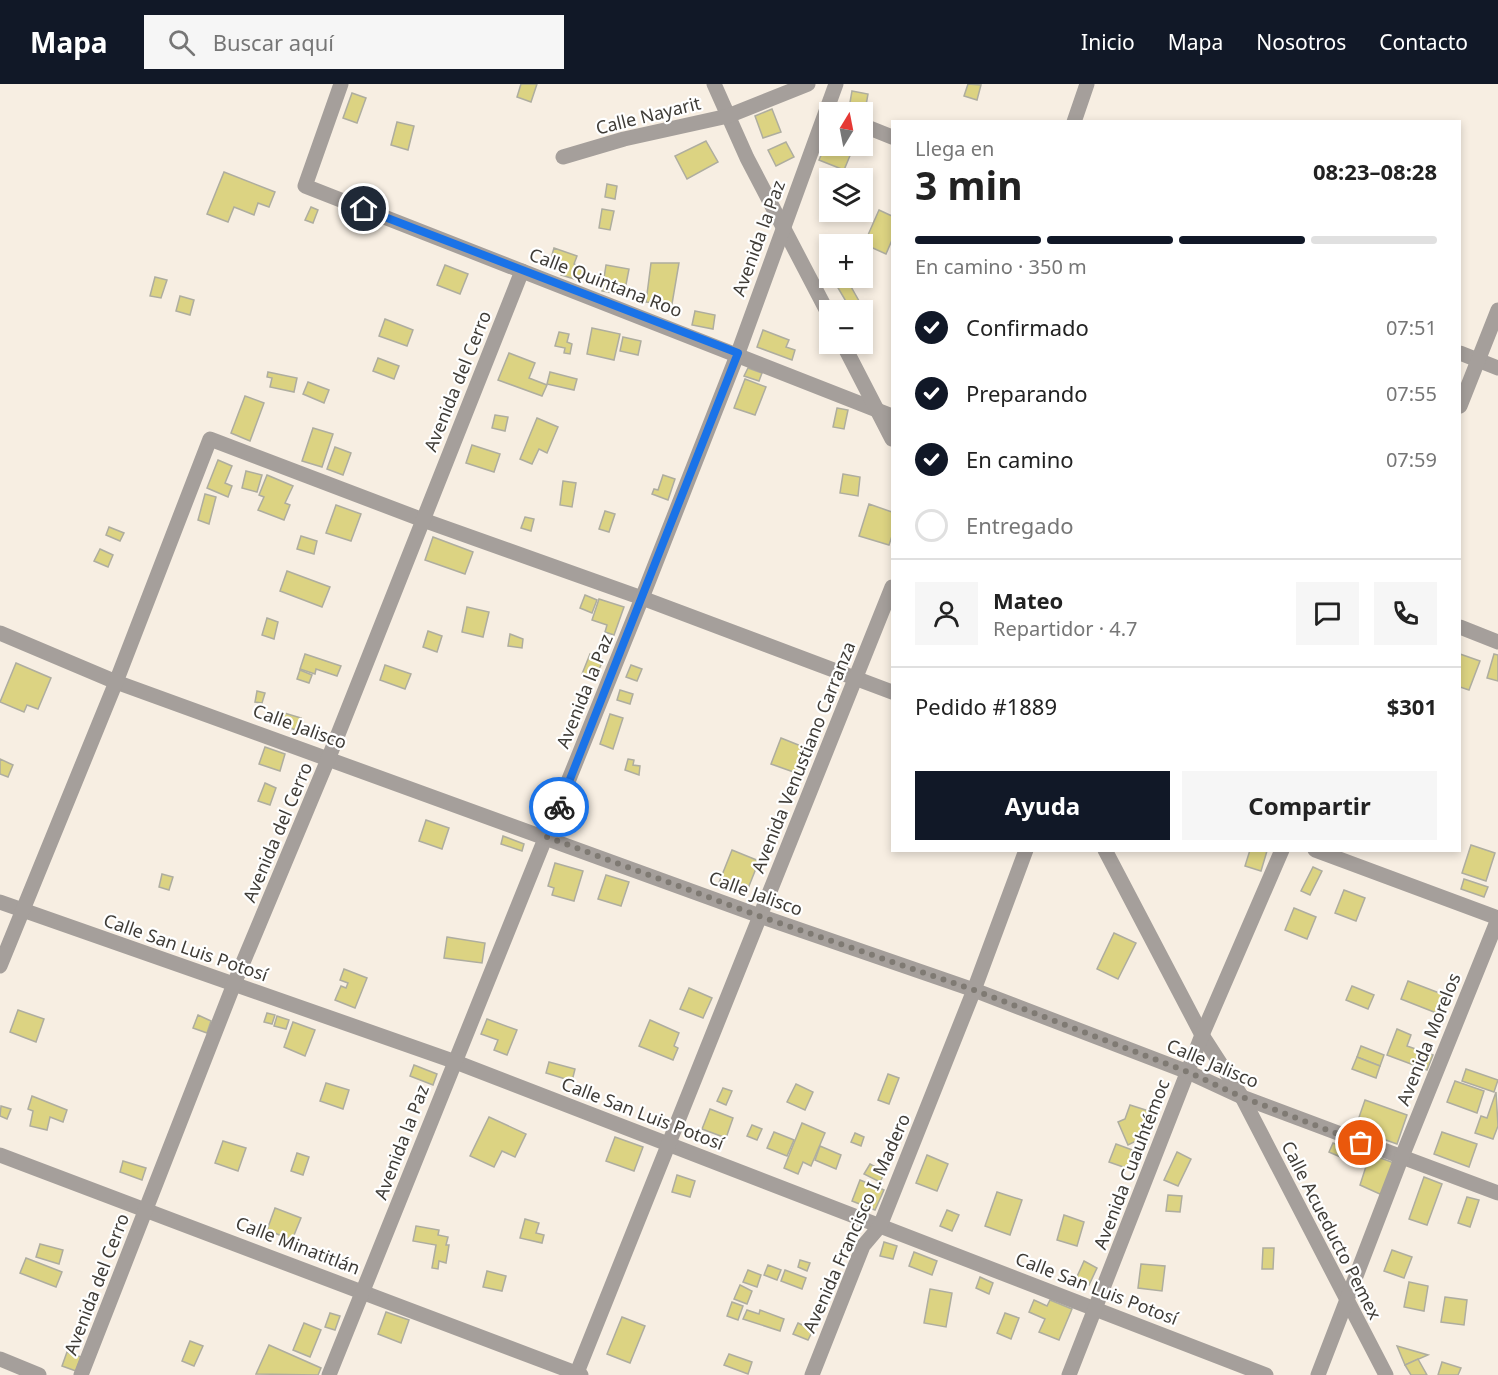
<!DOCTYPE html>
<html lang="es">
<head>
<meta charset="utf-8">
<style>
  body { margin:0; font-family:"Noto Sans",sans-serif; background:#f6f6f6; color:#222; height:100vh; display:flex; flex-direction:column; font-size:22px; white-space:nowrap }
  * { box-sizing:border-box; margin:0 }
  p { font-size:20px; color:#767676 }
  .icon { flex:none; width:33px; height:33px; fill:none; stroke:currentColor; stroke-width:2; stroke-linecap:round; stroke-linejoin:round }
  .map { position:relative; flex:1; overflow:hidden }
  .sheet { position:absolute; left:891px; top:36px; width:570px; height:732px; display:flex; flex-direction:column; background:#fff; border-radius:0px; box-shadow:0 3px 9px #0003 }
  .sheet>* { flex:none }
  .needle { width:39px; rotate:10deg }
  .buttons { position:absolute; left:819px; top:18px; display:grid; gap:12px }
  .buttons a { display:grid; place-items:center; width:54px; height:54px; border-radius:0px; background:#fff; box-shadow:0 3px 9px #0003; font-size:30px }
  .pin { position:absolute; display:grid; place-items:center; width:51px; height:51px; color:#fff; margin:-26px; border:3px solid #fff; border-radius:50%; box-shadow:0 2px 6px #0007 }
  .courier { position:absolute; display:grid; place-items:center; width:60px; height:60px; margin:-30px; border:4px solid #1a73e8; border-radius:50%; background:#fff; color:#222; box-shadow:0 2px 8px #0007 }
  .overview em { font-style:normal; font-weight:700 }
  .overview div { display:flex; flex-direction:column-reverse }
  .overview { display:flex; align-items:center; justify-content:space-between; height:102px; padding:0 24px }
  h1 { font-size:39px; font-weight:700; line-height:45px }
  .bar { display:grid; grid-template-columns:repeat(4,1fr); gap:9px 6px; align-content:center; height:72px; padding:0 24px }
  .bar i { height:8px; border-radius:4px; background:#e0e0e0 }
  .bar .selected { background:#111827 }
  .bar p { grid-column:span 4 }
  .line { display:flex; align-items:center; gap:15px; padding:0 24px; border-top:2px solid #e0e0e0 }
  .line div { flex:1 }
  .round { display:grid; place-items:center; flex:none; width:63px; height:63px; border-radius:0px; background:#f6f6f6 }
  ol { padding:0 24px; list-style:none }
  li { display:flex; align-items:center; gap:18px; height:66px }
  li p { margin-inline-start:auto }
  li .icon { padding:6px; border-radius:50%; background:#111827; color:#fff; stroke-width:4 }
  li:last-child { color:#767676 }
  li i { width:33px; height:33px; border:3px solid #e0e0e0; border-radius:50% }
  .primary-button { display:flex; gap:12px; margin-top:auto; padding:12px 24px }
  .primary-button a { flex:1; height:69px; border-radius:0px; background:#111827; color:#fff; font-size:24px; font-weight:700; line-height:69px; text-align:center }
  .primary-button a+a { background:#f6f6f6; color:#222 }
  header { display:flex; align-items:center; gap:36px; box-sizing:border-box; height:84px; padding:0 30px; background:#111827; color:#fff }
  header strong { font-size:28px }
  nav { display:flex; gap:33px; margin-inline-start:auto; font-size:21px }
  .search { width:420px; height:54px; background:#f6f6f6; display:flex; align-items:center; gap:15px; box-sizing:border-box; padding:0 21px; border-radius:0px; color:#767676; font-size:22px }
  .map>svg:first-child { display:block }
  .building { fill:#dcd382; stroke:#aead9f; stroke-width:1.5 }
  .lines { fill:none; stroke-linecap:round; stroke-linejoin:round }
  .minor { stroke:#a59f9b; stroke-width:15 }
  .done { stroke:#7f7a73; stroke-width:6; stroke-dasharray:0 10.8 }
  .route { stroke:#1a73e8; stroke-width:8 }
  .labels { text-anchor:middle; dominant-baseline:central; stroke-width:4.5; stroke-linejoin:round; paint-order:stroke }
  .street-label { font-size:18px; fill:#3f3c37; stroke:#fff }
</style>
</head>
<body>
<header>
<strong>Mapa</strong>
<div class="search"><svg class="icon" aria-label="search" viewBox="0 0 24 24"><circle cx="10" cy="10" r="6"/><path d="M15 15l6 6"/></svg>Buscar aquí</div>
<nav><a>Inicio</a><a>Mapa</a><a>Nosotros</a><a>Contacto</a></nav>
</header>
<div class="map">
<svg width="1498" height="1291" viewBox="0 0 1498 1291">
  <rect width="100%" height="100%" fill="#f7eee2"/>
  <g class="building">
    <polygon points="521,0 537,0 531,18 517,13"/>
    <polygon points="968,0 981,1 977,16 964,12"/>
    <polygon points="852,7 868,10 865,27 849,24"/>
    <polygon points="352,9 366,14 357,39 343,34"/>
    <polygon points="772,25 781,48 763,54 755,32"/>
    <polygon points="397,38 414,42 408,66 391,61"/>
    <polygon points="830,51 830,62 854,62 844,86 819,76"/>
    <polygon points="706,57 718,78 687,95 675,72"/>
    <polygon points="786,58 794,73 776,82 768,66"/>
    <polygon points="224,88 275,108 269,123 258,119 254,131 234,123 228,138 207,130"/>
    <polygon points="607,100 617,102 615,115 605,113"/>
    <polygon points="311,123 318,126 313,139 305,136"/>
    <polygon points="602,125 614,127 610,146 599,144"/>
    <polygon points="879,126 892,132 892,156 886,170 864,160"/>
    <polygon points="554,164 577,172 574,180 585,184 581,197 561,191 563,185 549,181"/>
    <polygon points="651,179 679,179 672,220 646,218"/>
    <polygon points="445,181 468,190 460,210 437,201"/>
    <polygon points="606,181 629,185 624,211 602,207"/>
    <polygon points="155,193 167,196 161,214 150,212"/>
    <polygon points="841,194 846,194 863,224 851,226 834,197"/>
    <polygon points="180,212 194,216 190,231 176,227"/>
    <polygon points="695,227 715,231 713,245 692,241"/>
    <polygon points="385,235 413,246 407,262 379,252"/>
    <polygon points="592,244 620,250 614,276 587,270"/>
    <polygon points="763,246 789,256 786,263 795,266 792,276 757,263"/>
    <polygon points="559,248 569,250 567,258 572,260 570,270 564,269 565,264 555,262"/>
    <polygon points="623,253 641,257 638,271 620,267"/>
    <polygon points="509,269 535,279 529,294 547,301 542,312 498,296"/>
    <polygon points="378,274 399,282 394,295 373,287"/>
    <polygon points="748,284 762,289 759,297 744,292"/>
    <polygon points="268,288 297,294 294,308 270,303 272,294 267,293"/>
    <polygon points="550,288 577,295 574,306 547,300"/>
    <polygon points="745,295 766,303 755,331 734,324"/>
    <polygon points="308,298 329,306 324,319 303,310"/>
    <polygon points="245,312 264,319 250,357 231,349"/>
    <polygon points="837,324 848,326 844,345 833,343"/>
    <polygon points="495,331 508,333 505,347 492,344"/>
    <polygon points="537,334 558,343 547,369 539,365 532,380 520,375"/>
    <polygon points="313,344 333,350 322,383 302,377"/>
    <polygon points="472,361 500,370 494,388 466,379"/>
    <polygon points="335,363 351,369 343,391 327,385"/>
    <polygon points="218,376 232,382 225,399 232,402 228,413 207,404"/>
    <polygon points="246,387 262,391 257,408 242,404"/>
    <polygon points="843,390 860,393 858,412 840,409"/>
    <polygon points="267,391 293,402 285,419 290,421 284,436 258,426 264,413 259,411"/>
    <polygon points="663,391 675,395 668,416 652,410 654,405 658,406"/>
    <polygon points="563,397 576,399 572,423 560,421"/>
    <polygon points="205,410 216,413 209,440 198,436"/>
    <polygon points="869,420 892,428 892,452 889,461 859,452"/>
    <polygon points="336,421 361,430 351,457 326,449"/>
    <polygon points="605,427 615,430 609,448 599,445"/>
    <polygon points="525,433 534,435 531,447 521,444"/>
    <polygon points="109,443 124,449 120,457 106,451"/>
    <polygon points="301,452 317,457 314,470 297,465"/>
    <polygon points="433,453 473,468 465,490 425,476"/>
    <polygon points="100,465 113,471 108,483 94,477"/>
    <polygon points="287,487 330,503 322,523 280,507"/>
    <polygon points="585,511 597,516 592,529 580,524"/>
    <polygon points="599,515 624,523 614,551 605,548 607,541 592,536"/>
    <polygon points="467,523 489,528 483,553 462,548"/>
    <polygon points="267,534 278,538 274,555 262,551"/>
    <polygon points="428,547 442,552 437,568 423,563"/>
    <polygon points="510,550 523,555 522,564 508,562"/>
    <polygon points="305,570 341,582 337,592 316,585 315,590 300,585"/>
    <polygon points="590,570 603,576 595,595 582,590"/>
    <polygon points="1460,570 1480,577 1469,606 1460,603"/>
    <polygon points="1494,570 1498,571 1498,597 1487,594"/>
    <polygon points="16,579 51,594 38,625 27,621 24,628 0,618"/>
    <polygon points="385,581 411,590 405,605 380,596"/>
    <polygon points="631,581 642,585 637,597 626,593"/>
    <polygon points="300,586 312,591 309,599 297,595"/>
    <polygon points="620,606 633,610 630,620 617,616"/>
    <polygon points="257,607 265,609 262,619 255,618"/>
    <polygon points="281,628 301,634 297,646 277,641"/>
    <polygon points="610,630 623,634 613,665 600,660"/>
    <polygon points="781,654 811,666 802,691 771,680"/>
    <polygon points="265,663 285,670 280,687 259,680"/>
    <polygon points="0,675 13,681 8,693 0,690"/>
    <polygon points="628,675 634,676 633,681 640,682 639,691 625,686"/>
    <polygon points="265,699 276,704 270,721 258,717"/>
    <polygon points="426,736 449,744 442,765 419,757"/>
    <polygon points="503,752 524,760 522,767 501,760"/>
    <polygon points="1471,761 1495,769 1486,797 1462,789"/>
    <polygon points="732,766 759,777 745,812 718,801"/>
    <polygon points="1250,766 1267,767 1261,787 1245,782"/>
    <polygon points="555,779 583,787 574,817 552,811 554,804 548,802"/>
    <polygon points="1313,783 1322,787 1310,811 1301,807"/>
    <polygon points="162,790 173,793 169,806 159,803"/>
    <polygon points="606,791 629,798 621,822 598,815"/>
    <polygon points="1464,795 1488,803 1484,813 1461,805"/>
    <polygon points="1344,806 1365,814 1356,837 1335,829"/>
    <polygon points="1294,824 1316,833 1307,855 1285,846"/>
    <polygon points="1114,849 1136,859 1118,895 1097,885"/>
    <polygon points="447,853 485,859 482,879 444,874"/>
    <polygon points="344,885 367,894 355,924 335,916 341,902 346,904 348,899 340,896"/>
    <polygon points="1408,897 1447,912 1439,930 1401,915"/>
    <polygon points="1352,902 1374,911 1368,925 1346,916"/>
    <polygon points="689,904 712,914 703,934 680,925"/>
    <polygon points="18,926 44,935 36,958 10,948"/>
    <polygon points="267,929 275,931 272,940 264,938"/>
    <polygon points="198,931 211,937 207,949 193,944"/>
    <polygon points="277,932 289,936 286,945 274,942"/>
    <polygon points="487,935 517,946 507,971 494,966 498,956 481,950"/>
    <polygon points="650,936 679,949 674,962 678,964 673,976 639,962"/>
    <polygon points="293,938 315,946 305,972 284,963"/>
    <polygon points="1397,945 1411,951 1407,962 1433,971 1427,986 1387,971"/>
    <polygon points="1361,962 1384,971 1380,982 1357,973"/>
    <polygon points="1357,973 1380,982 1376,994 1352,985"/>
    <polygon points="549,978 575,985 572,997 546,989"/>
    <polygon points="414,981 437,990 433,1001 410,992"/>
    <polygon points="1466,985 1498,996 1494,1008 1462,997"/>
    <polygon points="888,990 899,994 889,1020 878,1016"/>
    <polygon points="1455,997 1484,1007 1477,1029 1447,1018"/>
    <polygon points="326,999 349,1006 343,1025 320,1017"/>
    <polygon points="796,1000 813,1008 805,1026 787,1018"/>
    <polygon points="723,1004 732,1007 726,1021 717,1017"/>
    <polygon points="1496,1008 1498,1042 1493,1055 1475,1049 1481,1032 1487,1034"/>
    <polygon points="32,1012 67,1026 63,1038 50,1033 47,1046 30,1042 33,1027 28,1025"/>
    <polygon points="1365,1016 1407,1031 1397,1060 1355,1045"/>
    <polygon points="1130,1021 1152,1028 1142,1054 1128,1061 1118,1038 1125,1035"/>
    <polygon points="1,1022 11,1025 7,1035 0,1032"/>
    <polygon points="710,1025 733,1034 726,1054 702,1045"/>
    <polygon points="489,1033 526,1050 515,1073 502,1067 494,1083 470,1072"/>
    <polygon points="802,1039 825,1049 811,1082 803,1078 798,1090 784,1084"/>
    <polygon points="752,1041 762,1045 757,1056 747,1052"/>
    <polygon points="774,1048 794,1056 787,1072 767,1064"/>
    <polygon points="1442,1048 1477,1060 1469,1083 1434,1070"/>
    <polygon points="855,1049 864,1053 861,1062 851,1058"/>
    <polygon points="615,1053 643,1063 634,1087 606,1077"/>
    <polygon points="223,1057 246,1064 238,1087 215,1079"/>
    <polygon points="1333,1059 1350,1066 1345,1075 1329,1068"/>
    <polygon points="1116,1060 1135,1067 1129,1085 1109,1078"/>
    <polygon points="820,1062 841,1071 836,1085 815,1076"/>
    <polygon points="1177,1068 1191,1075 1178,1102 1164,1096"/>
    <polygon points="297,1069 309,1073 303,1091 291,1087"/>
    <polygon points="1370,1070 1394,1079 1382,1111 1360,1101"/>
    <polygon points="927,1071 948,1080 937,1107 916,1099"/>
    <polygon points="123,1077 146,1084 142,1096 120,1088"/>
    <polygon points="870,1080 885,1088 880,1098 864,1090"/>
    <polygon points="677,1091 695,1097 690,1113 672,1108"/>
    <polygon points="1424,1093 1442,1100 1427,1141 1409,1135"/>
    <polygon points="860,1096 884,1106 875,1126 852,1117"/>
    <polygon points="997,1108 1022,1116 1010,1151 985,1142"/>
    <polygon points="1168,1111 1182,1112 1180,1128 1166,1127"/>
    <polygon points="1467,1113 1479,1116 1470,1143 1458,1139"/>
    <polygon points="275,1124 301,1134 292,1156 267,1146"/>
    <polygon points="947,1126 959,1131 952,1147 940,1142"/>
    <polygon points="1064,1131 1084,1138 1077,1162 1057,1156"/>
    <polygon points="525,1135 539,1139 536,1149 544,1151 542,1159 520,1154"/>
    <polygon points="416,1142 439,1146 438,1151 448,1153 446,1161 449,1161 446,1179 439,1177 438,1185 432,1184 436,1161 413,1157"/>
    <polygon points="884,1158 897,1162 893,1175 880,1172"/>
    <polygon points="40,1160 63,1166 59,1180 36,1173"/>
    <polygon points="1263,1164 1274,1164 1273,1185 1262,1185"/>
    <polygon points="1392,1166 1412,1173 1404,1194 1384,1187"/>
    <polygon points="914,1168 937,1177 932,1191 909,1182"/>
    <polygon points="26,1174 62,1188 56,1203 20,1189"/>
    <polygon points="800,1176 810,1179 807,1187 798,1183"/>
    <polygon points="1084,1177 1097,1184 1089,1201 1076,1195"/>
    <polygon points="1141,1180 1165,1182 1162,1207 1138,1204"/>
    <polygon points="768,1181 781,1186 777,1196 764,1191"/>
    <polygon points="748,1186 761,1191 757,1203 743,1198"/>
    <polygon points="785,1186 806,1194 802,1205 781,1197"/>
    <polygon points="487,1187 506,1192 502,1207 483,1203"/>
    <polygon points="980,1193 993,1199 989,1210 976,1204"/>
    <polygon points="1409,1198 1428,1202 1424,1227 1404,1223"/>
    <polygon points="740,1201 752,1207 747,1220 734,1215"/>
    <polygon points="930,1205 952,1209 946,1243 924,1239"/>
    <polygon points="1445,1213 1467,1216 1464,1241 1441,1238"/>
    <polygon points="1034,1216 1047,1222 1050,1216 1072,1225 1059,1256 1039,1248 1045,1235 1029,1228"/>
    <polygon points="732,1218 743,1222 738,1236 727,1232"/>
    <polygon points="747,1226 759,1230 760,1226 784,1235 780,1247 743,1235"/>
    <polygon points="386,1228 409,1236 401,1259 378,1250"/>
    <polygon points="330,1229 340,1232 335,1246 325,1243"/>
    <polygon points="1005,1229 1019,1234 1011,1255 997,1249"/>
    <polygon points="622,1233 645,1242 630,1279 607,1270"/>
    <polygon points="304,1239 321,1246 310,1273 293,1266"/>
    <polygon points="798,1239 813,1246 808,1256 793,1250"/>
    <polygon points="190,1257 203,1262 194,1282 182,1277"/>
    <polygon points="269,1261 321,1284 318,1291 256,1290"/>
    <polygon points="1397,1262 1428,1271 1405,1281"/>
    <polygon points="67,1268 81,1273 76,1287 62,1282"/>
    <polygon points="729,1270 752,1278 748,1290 724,1281"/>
    <polygon points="1418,1275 1427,1291 1411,1291 1405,1281"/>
    <polygon points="1442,1278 1461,1284 1458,1291 1438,1291"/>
  </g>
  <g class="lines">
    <g class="minor">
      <polyline points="341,0 305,102 892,332"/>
      <polyline points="714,0 747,74 830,233"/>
      <polyline points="1074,38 1087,0"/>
      <polyline points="862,41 892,53"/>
      <polyline points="563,73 624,55 728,32 808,0"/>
      <polyline points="843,260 892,355"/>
      <polyline points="1460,269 1498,284"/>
      <polyline points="1460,322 1498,226"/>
      <polyline points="1460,543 1498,558"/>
      <polyline points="0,549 116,598 760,832 974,906 1188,988 1242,1013 1498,1109"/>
      <polyline points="1105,766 1202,951 1242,1013 1386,1291"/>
      <polyline points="1315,766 1498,834"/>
      <polyline points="0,818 453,977 1266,1291"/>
      <polyline points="0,882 116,598 210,355 423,436 642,514 892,608"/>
      <polyline points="0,1071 581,1291"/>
      <polyline points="0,1275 39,1291"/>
      <polyline points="81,1291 234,900 329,673 522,187"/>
      <polyline points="329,1291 642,514 738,269 836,0"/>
      <polyline points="576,1291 892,503"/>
      <polyline points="812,1291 863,1162 880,1142 974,906 1026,766"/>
      <polyline points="1069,1291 1202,951 1282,766"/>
      <polyline points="1318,1291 1401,1075 1498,835"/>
    </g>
  </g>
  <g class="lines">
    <polyline class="done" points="559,723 547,753 759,832 974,906 1188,988 1242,1013 1361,1059"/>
    <polyline class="route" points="364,125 738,269 559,723"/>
  </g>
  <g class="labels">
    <g class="street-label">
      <text transform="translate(648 31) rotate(-14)">Calle Nayarit</text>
      <text transform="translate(758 154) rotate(-70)">Avenida la Paz</text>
      <text transform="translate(606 198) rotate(21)">Calle Quintana Roo</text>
      <text transform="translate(457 297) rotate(-68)">Avenida del Cerro</text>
      <text transform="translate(584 607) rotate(-68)">Avenida la Paz</text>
      <text transform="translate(300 642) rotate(20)">Calle Jalisco</text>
      <text transform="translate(803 673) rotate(-68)">Avenida Venustiano Carranza</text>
      <text transform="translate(277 748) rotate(-67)">Avenida del Cerro</text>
      <text transform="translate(756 809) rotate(20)">Calle Jalisco</text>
      <text transform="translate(186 863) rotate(19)">Calle San Luis Potosí</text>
      <text transform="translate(1428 955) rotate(-68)">Avenida Morelos</text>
      <text transform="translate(1213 979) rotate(23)">Calle Jalisco</text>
      <text transform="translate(643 1029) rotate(21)">Calle San Luis Potosí</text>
      <text transform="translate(401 1058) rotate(-69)">Avenida la Paz</text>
      <text transform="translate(1131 1080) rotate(-69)">Avenida Cuauhtémoc</text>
      <text transform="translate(856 1139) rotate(-66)">Avenida Francisco I. Madero</text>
      <text transform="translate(1332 1146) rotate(63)">Calle Acueducto Pemex</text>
      <text transform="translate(298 1161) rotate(21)">Calle Minatitlán</text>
      <text transform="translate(96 1200) rotate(-69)">Avenida del Cerro</text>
      <text transform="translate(1097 1204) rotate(21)">Calle San Luis Potosí</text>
    </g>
  </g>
</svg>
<div class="buttons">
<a><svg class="needle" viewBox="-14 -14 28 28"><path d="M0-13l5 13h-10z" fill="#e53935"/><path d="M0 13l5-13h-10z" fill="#767676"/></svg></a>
<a><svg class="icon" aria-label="layers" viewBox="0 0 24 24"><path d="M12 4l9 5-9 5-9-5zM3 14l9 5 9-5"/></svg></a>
<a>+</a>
<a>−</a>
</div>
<div class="pin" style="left:1361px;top:1059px;background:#ea580c"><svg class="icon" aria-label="bag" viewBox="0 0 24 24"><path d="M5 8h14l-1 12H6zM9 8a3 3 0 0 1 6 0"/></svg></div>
<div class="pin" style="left:364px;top:125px;background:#1f2937"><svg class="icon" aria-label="home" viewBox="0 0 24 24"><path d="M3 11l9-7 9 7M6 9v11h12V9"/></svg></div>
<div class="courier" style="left:559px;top:723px"><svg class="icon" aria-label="bike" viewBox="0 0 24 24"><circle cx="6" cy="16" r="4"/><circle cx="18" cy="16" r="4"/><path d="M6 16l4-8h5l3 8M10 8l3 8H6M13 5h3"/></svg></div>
<section class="sheet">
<div class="overview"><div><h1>3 min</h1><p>Llega en</p></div><em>08:23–08:28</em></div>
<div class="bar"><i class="selected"></i><i class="selected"></i><i class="selected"></i><i></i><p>En camino · 350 m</p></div>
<ol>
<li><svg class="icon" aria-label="check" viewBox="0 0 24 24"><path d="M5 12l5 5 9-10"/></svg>Confirmado<p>07:51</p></li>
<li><svg class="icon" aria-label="check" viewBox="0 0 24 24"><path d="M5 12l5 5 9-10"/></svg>Preparando<p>07:55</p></li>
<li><svg class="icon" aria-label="check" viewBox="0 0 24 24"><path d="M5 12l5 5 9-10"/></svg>En camino<p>07:59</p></li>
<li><i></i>Entregado</li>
</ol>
<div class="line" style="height:108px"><a class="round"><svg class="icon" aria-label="person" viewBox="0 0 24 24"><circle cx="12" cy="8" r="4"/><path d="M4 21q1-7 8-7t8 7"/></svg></a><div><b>Mateo</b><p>Repartidor · 4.7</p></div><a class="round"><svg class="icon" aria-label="chat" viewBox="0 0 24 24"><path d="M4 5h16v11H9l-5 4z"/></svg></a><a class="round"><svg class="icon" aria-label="phone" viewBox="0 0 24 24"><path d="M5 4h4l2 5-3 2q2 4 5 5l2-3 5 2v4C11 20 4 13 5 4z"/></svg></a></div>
<div class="line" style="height:78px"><div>Pedido #1889</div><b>$301</b></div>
<div class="primary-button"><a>Ayuda</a><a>Compartir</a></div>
</section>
</div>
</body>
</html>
